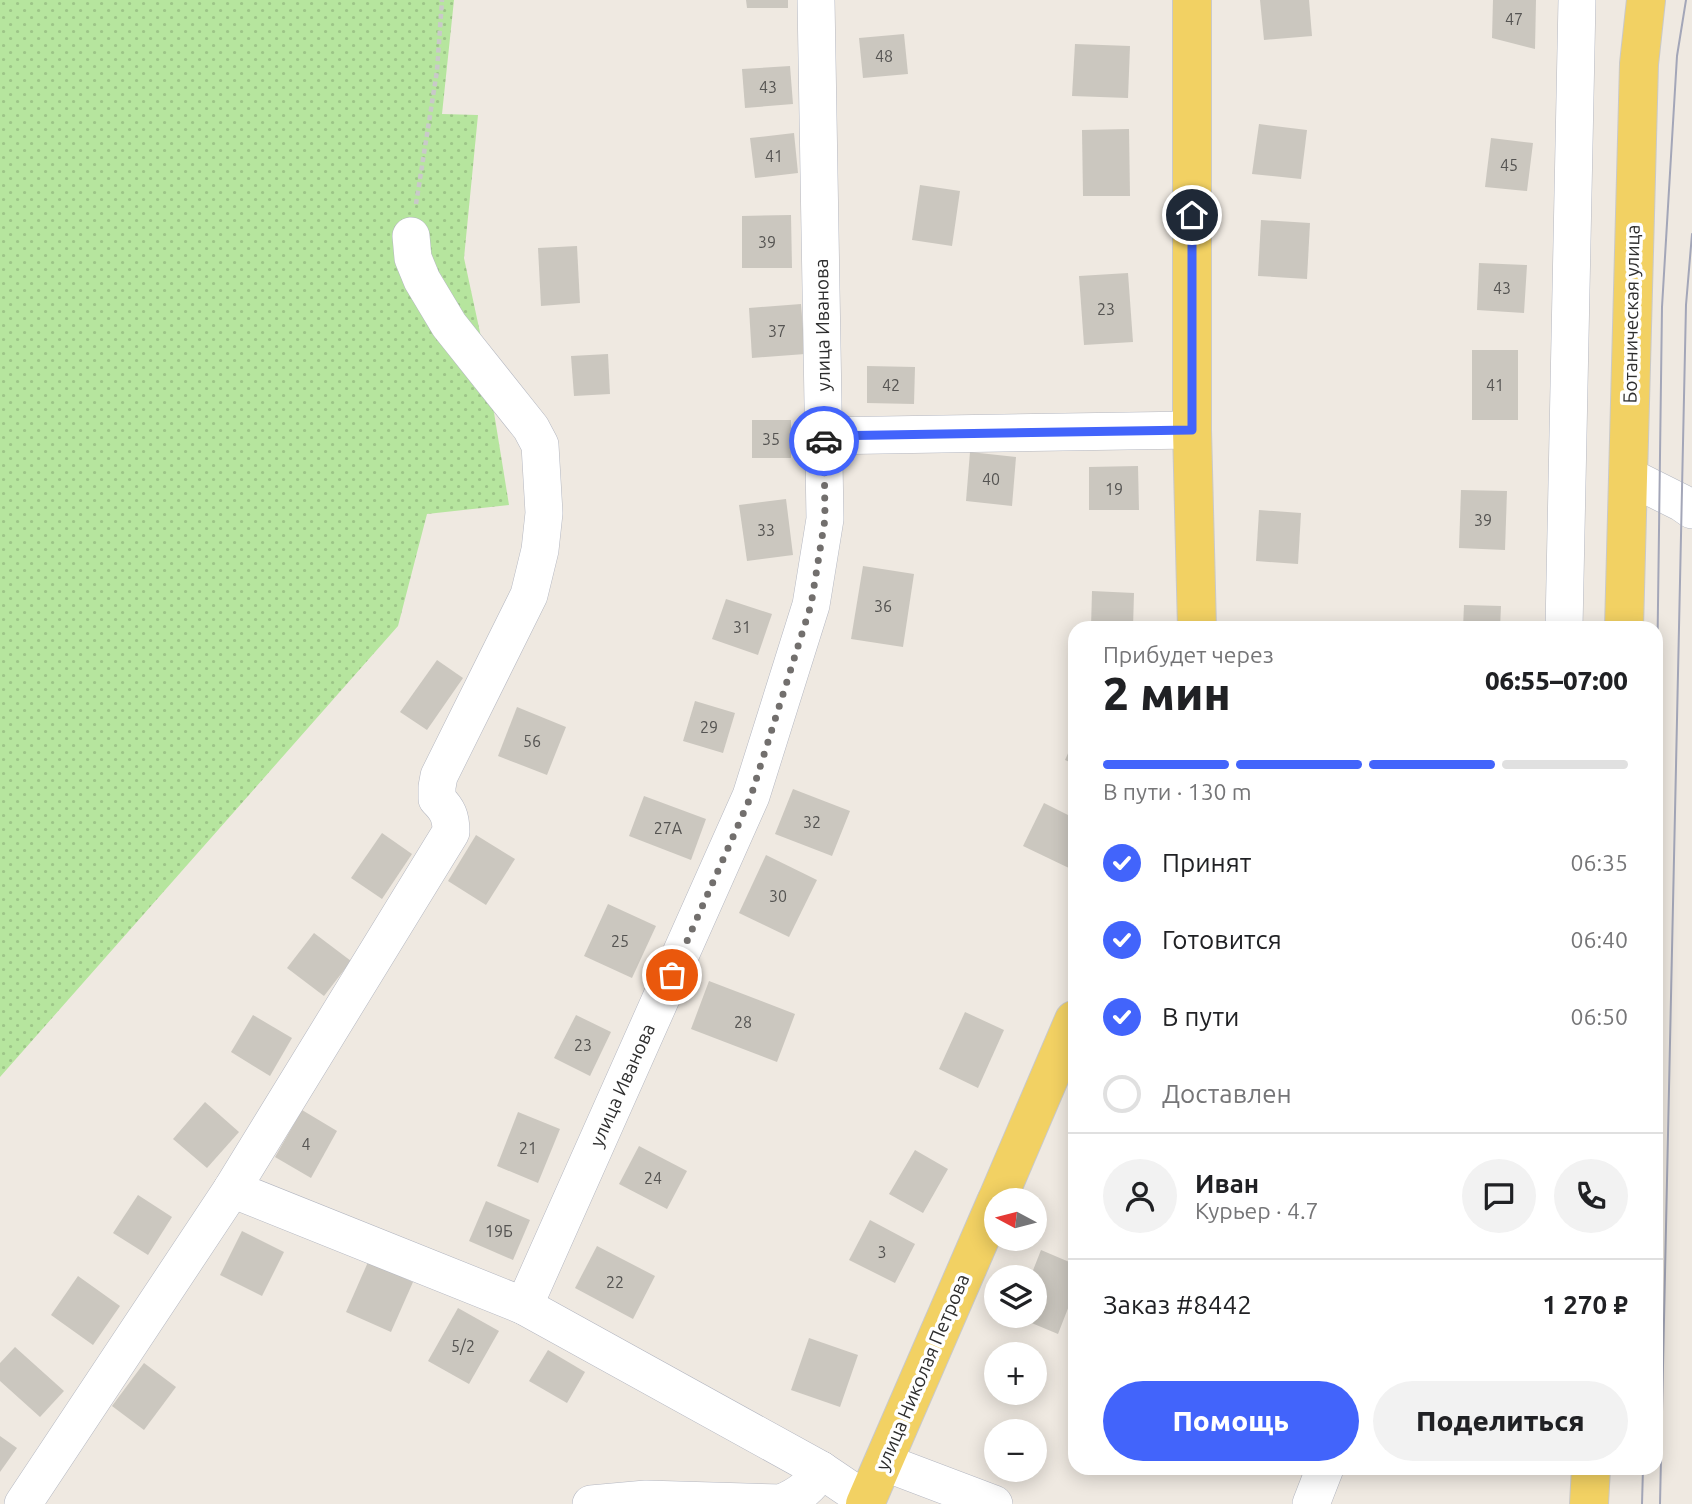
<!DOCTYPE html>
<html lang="ru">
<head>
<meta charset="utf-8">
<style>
  body { margin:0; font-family:Ubuntu,sans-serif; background:#f2f2f2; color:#202124; height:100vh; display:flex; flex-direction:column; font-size:26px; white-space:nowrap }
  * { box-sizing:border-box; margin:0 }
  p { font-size:23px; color:#757577 }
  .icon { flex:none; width:38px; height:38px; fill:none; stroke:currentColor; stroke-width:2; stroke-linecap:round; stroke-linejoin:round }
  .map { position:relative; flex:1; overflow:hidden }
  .drawer { position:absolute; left:1068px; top:621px; width:595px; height:854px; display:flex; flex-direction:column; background:#fff; border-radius:21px; box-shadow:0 4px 18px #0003 }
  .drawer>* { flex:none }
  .needle { width:46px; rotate:277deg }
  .controls { position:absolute; left:984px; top:1188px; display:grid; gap:14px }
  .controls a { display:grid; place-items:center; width:63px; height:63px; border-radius:50%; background:#fff; box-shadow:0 4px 18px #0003; font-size:35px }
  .pin { position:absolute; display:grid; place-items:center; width:60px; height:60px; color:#fff; margin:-30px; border:4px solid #fff; border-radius:50%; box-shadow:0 2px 7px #0007 }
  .courier { position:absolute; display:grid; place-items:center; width:70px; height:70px; margin:-35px; border:5px solid #4264fb; border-radius:50%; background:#fff; color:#222; box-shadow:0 2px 9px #0007 }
  .headline em { font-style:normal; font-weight:800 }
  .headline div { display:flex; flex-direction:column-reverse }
  .headline { display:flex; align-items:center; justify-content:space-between; height:119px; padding:0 35px }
  h1 { font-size:46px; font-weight:800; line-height:52px }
  .bar { display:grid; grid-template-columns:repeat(4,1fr); gap:10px 7px; align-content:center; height:84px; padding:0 35px }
  .bar i { height:9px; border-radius:5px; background:#e0e0e0 }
  .bar .selected { background:#4264fb }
  .bar p { grid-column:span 4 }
  .line { display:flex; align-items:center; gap:18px; padding:0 35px; border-top:2px solid #e0e0e0 }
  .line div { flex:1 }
  .round { display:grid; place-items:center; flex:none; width:74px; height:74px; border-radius:37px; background:#f2f2f2 }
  ol { padding:0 35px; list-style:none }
  li { display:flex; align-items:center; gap:21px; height:77px }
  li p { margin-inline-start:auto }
  li .icon { padding:7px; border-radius:50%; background:#4264fb; color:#fff; stroke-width:4 }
  li:last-child { color:#757577 }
  li i { width:38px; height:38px; border:4px solid #e0e0e0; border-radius:50% }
  .button { display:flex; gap:14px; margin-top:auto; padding:14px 35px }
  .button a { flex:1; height:80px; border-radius:42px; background:#4264fb; color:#fff; font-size:28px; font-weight:800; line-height:80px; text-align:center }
  .button a+a { background:#f2f2f2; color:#202124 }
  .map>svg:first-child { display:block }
  .grass { fill:url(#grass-dots) }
  .building { fill:#cbc7bf }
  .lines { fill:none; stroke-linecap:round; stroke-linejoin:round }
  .minor-casing { stroke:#b4b7c1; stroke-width:38 }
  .major-casing { stroke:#c9c9c9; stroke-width:40 }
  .path { stroke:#c9c9c9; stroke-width:4.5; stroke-dasharray:5 3.5; stroke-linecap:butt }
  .minor { stroke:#fff; stroke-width:37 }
  .major { stroke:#f2d163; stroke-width:38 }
  .tram { stroke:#a3a6b8; stroke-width:2 }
  .done { stroke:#726f6d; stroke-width:7; stroke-dasharray:0 12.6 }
  .route { stroke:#4264fb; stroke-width:9 }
  .labels { text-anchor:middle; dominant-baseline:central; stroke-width:7; stroke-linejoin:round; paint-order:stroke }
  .number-label { font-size:16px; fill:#555452 }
  .street-label { font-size:19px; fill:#2e2e2e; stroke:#fff }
</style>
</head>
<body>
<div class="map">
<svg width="1692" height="1504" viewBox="0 0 1692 1504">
  <defs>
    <pattern id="grass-dots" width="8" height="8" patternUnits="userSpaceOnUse" patternTransform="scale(1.75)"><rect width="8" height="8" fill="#b6e59e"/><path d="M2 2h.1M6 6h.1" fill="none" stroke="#9dc588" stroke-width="1.8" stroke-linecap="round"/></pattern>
  </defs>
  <rect width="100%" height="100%" fill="#efe9e1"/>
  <polygon class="grass" points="0,0 454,0 442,114 478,115 464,258 484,351 509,505 427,514 398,626 0,1077"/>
  <g class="building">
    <polygon points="746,0 788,0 788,8 747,8"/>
    <polygon points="1260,0 1309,0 1312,36 1264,40"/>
    <polygon points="1493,0 1536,0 1535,49 1492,38"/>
    <polygon points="904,34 908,74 863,78 859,38"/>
    <polygon points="1075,44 1130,46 1128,98 1072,96"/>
    <polygon points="790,66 793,104 745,108 742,69"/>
    <polygon points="1259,124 1307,130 1301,179 1252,174"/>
    <polygon points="1129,129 1130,196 1083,196 1082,130"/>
    <polygon points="794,133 798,173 755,178 750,138"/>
    <polygon points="1491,138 1533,143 1527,191 1485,187"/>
    <polygon points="920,185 960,191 952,246 912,240"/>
    <polygon points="791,215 792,268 742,268 742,216"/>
    <polygon points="1261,220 1310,223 1307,279 1258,276"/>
    <polygon points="577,246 580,303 541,306 538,248"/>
    <polygon points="1479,263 1527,265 1524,313 1477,310"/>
    <polygon points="1128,273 1133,342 1084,345 1079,276"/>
    <polygon points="801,304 805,354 752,358 749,308"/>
    <rect x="1472" y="350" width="46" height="70"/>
    <polygon points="608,354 610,394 574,396 571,356"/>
    <polygon points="867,366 915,367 914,404 867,403"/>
    <rect x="752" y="420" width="39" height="38"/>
    <polygon points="970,452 1016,457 1012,506 966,501"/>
    <polygon points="1138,466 1139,510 1089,510 1089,467"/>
    <polygon points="1461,490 1507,491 1505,550 1459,548"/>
    <polygon points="786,499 793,555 747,561 739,505"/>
    <polygon points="1259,510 1301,513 1298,564 1256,561"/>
    <polygon points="863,566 914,574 903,647 851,639"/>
    <polygon points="1092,591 1134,593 1133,628 1091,628"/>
    <polygon points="726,599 772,614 758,655 712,639"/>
    <polygon points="1464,605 1501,606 1500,628 1463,628"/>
    <polygon points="437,660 463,678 427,730 400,712"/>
    <polygon points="695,701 735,713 723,753 683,741"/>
    <polygon points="517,707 566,727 547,775 498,756"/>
    <polygon points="1074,740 1074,764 1065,760"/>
    <polygon points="793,789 850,811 832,856 775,834"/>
    <polygon points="644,796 706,819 691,860 629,836"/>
    <polygon points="1044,803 1074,818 1074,861 1071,869 1023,846"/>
    <polygon points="382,833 412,854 382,899 351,878"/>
    <polygon points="476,835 515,859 486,905 448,881"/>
    <polygon points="766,855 817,880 789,937 739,913"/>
    <polygon points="608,904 656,926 632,978 584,956"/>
    <polygon points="314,933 351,961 324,996 287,968"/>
    <polygon points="709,981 795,1014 777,1062 691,1029"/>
    <polygon points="965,1012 1004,1030 978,1088 939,1069"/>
    <polygon points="253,1015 292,1038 270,1076 231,1052"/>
    <polygon points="576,1015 611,1032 590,1076 554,1058"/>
    <polygon points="205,1102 239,1132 207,1168 173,1139"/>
    <polygon points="302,1110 337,1131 311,1178 275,1157"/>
    <polygon points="518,1112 560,1129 538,1183 497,1166"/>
    <polygon points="639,1146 687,1171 667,1209 619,1184"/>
    <polygon points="915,1150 948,1169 923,1213 889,1194"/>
    <polygon points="138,1195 172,1217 148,1255 113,1233"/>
    <polygon points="486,1201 530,1220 513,1260 469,1241"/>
    <polygon points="870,1220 915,1244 895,1283 849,1260"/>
    <polygon points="242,1231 284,1252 262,1296 220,1275"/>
    <polygon points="597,1246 655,1276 633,1319 575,1288"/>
    <polygon points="1041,1250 1074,1264 1074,1293 1058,1334 1015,1316 1034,1316 1034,1278 1030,1278"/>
    <polygon points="368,1262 413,1282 391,1332 346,1312"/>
    <polygon points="78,1276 120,1306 93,1345 51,1315"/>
    <polygon points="458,1308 499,1331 469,1384 428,1361"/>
    <polygon points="809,1338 858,1355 840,1407 791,1390"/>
    <polygon points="15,1347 64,1391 40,1417 0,1381 0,1363"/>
    <polygon points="548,1350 585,1372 567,1403 529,1381"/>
    <polygon points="144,1363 176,1387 144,1430 112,1406"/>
    <polygon points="0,1436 17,1448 0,1472"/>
  </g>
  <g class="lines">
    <defs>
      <g id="minor">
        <polyline points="823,436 1192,430"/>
        <polyline points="1628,476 1682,503 1692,510"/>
        <polyline points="1564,628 1577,0"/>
        <polyline points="232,1189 524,1306 821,1470 867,1501"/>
        <polyline points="524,1306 751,796 811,605 825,519 816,0"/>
        <polyline points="883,1462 994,1504"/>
        <path d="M23,1504L232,1189L451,832C451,817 448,810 437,799V787L439,776L529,595L540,550L544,513L540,445L531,428L449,325L422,280L413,258L411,236"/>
        <path d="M591,1504L646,1499L781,1503C800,1495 810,1487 821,1470"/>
        <polyline points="1311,1504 1325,1468"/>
      </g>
      <g id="major">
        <polyline points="1192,0 1192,430 1197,628"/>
        <polyline points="1624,628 1639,64 1646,0"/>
        <polyline points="997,1200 1074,1020"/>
        <polyline points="865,1504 996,1202"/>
        <polyline points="1589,1504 1591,1468"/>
      </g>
    </defs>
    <use href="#minor" class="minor-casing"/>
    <use href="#major" class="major-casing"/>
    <polyline class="path" points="416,204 437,71 442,0"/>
    <use href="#minor" class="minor"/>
    <use href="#major" class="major"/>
    <g class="tram">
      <polyline points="1656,754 1662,307 1677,56 1686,0"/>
      <polyline points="1642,1504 1643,1468"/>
      <polyline points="1660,1504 1686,305 1692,234"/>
    </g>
  </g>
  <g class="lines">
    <polyline class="done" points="672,975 751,796 811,605 825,519 824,441"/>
    <polyline class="route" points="824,441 824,436 1192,430 1192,215"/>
  </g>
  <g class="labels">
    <g class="number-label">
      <text x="1514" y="19">47</text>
      <text x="884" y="56">48</text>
      <text x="768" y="87">43</text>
      <text x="774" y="156">41</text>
      <text x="1509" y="165">45</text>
      <text x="767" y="242">39</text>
      <text x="1502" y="288">43</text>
      <text x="1106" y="309">23</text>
      <text x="777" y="331">37</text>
      <text x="891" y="385">42</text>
      <text x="1495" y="385">41</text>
      <text x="771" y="439">35</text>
      <text x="991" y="479">40</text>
      <text x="1114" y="489">19</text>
      <text x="1483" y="520">39</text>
      <text x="766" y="530">33</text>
      <text x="883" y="606">36</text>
      <text x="742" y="627">31</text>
      <text x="709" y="727">29</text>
      <text x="532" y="741">56</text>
      <text x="812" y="822">32</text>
      <text x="668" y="828">27А</text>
      <text x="778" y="896">30</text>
      <text x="620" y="941">25</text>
      <text x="743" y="1022">28</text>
      <text x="583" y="1045">23</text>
      <text x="306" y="1144">4</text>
      <text x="528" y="1148">21</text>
      <text x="653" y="1178">24</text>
      <text x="499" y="1231">19Б</text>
      <text x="882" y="1252">3</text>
      <text x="615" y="1282">22</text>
      <text x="463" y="1346">5/2</text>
    </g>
    <g class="street-label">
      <text transform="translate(1631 314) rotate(-89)">Ботаническая улица</text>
      <text transform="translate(822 325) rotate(-91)">улица Иванова</text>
      <text transform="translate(622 1085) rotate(-66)">улица Иванова</text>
      <text transform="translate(922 1372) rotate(-67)">улица Николая Петрова</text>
    </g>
  </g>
</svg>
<div class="controls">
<a><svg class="needle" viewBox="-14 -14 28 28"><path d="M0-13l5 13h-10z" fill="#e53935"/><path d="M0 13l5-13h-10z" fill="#757577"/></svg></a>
<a><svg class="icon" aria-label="layers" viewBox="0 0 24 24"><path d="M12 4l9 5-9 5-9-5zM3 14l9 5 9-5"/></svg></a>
<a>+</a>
<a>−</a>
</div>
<div class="pin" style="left:672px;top:975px;background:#ea580c"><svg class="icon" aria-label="bag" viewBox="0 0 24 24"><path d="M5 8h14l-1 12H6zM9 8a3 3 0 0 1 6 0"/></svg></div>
<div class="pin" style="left:1192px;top:215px;background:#1f2937"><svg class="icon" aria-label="home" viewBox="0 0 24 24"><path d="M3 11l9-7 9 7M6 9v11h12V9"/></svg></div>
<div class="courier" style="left:824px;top:441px"><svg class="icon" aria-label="car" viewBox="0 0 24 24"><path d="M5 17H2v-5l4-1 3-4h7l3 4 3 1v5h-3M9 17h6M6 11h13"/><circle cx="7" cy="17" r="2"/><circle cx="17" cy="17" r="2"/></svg></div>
<section class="drawer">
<div class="headline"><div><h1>2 мин</h1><p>Прибудет через</p></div><em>06:55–07:00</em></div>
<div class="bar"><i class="selected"></i><i class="selected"></i><i class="selected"></i><i></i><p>В пути · 130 m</p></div>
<ol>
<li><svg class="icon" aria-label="check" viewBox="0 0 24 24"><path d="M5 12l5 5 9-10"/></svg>Принят<p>06:35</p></li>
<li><svg class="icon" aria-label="check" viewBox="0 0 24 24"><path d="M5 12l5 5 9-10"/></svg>Готовится<p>06:40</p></li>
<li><svg class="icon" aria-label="check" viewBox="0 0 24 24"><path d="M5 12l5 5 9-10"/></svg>В пути<p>06:50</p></li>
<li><i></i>Доставлен</li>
</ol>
<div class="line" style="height:126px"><a class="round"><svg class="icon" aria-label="person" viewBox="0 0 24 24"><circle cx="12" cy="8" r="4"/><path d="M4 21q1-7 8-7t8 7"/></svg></a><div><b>Иван</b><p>Курьер · 4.7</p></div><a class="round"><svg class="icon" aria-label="chat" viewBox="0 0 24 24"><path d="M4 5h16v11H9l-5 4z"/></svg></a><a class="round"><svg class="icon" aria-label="phone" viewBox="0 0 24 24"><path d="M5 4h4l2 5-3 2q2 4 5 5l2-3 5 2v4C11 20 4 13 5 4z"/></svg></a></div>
<div class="line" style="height:91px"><div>Заказ #8442</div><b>1 270 ₽</b></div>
<div class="button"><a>Помощь</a><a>Поделиться</a></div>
</section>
</div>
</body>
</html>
